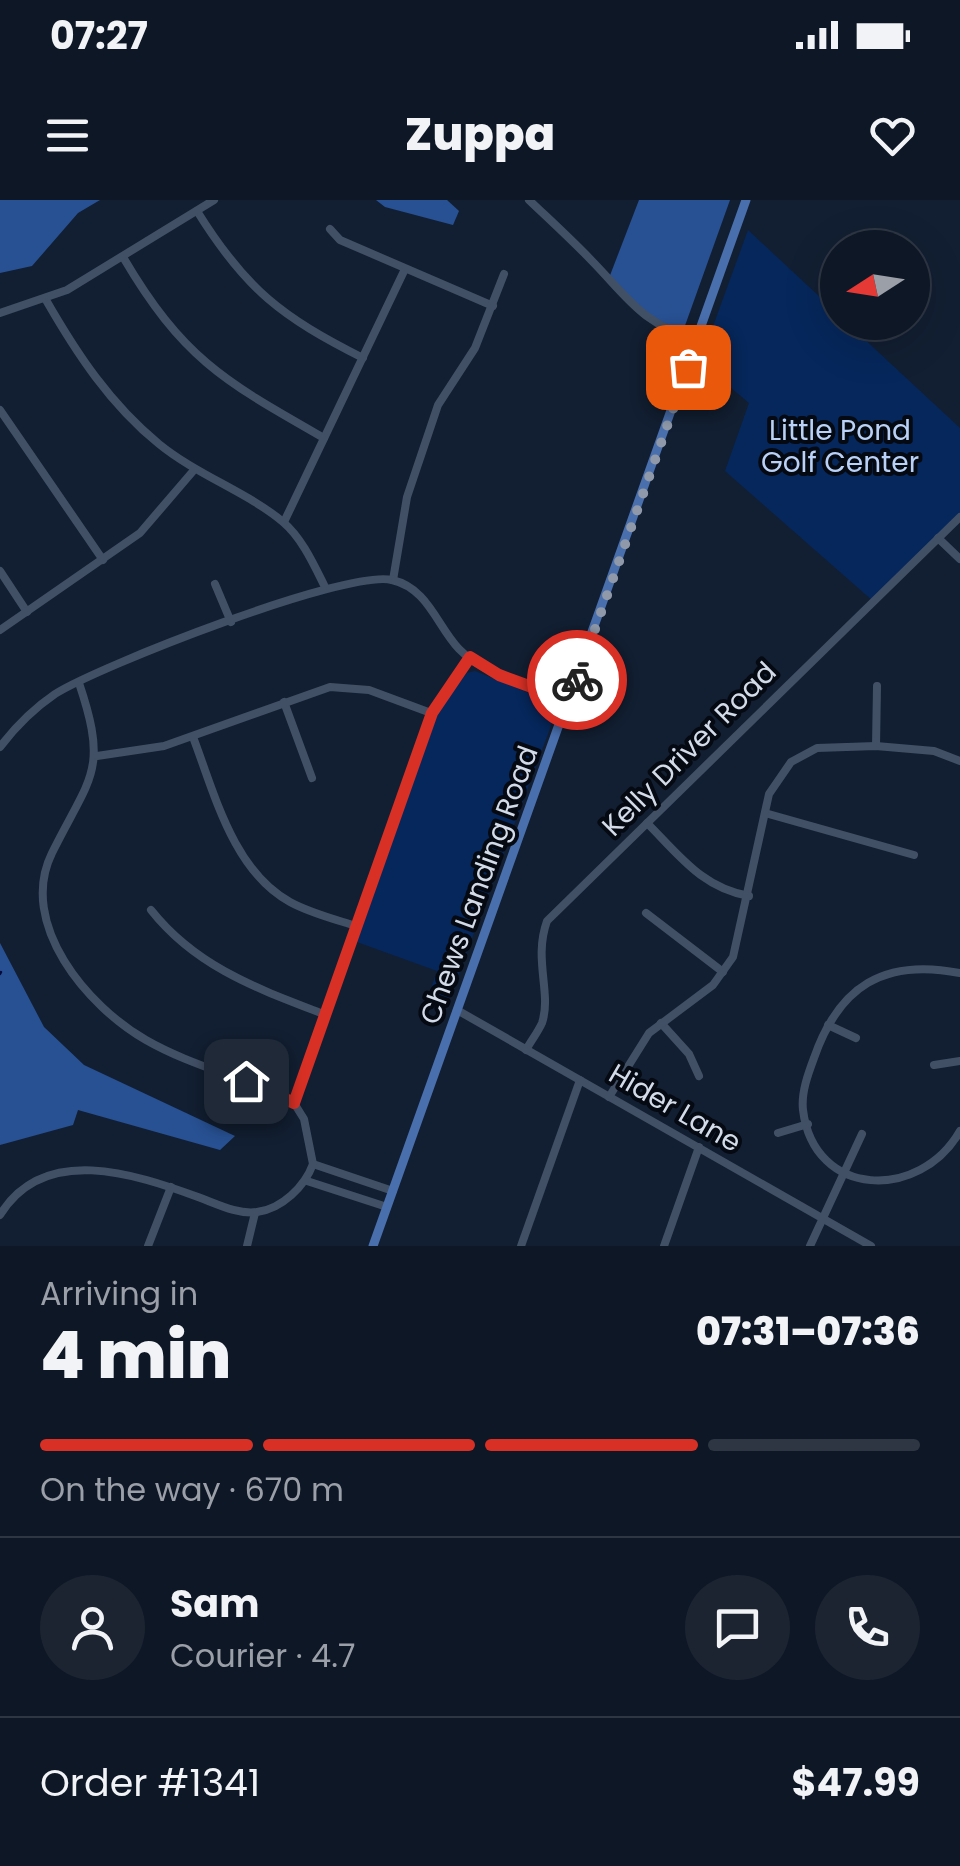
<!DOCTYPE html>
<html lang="en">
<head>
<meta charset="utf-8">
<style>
  body { margin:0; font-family:Poppins,sans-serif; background:#1c2432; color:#f1f3f6; height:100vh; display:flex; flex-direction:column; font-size:38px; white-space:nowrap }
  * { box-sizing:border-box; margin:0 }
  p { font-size:32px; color:#9b9fa7 }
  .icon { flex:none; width:55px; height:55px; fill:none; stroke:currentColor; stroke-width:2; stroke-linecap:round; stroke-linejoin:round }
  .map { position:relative; height:1046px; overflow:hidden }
  .panel { display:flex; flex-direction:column; background:#0e1726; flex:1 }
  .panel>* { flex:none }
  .needle { width:65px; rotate:258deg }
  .controls { position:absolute; left:820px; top:30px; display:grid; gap:20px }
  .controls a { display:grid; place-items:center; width:110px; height:110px; border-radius:50%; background:#0e1726; box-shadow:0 10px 40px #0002,0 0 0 2px #2e3643; font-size:50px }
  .pin { position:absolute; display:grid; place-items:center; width:85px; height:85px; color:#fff; margin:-42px; border-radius:20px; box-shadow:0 5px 15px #0006 }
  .courier { position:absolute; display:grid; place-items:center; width:100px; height:100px; margin:-50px; border:8px solid #d93025; border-radius:50%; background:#fff; color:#222; box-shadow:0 2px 12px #0007 }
  .overview em { font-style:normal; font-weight:800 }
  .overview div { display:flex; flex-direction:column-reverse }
  .overview { display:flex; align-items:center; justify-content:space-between; height:170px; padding:0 40px }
  h1 { font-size:65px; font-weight:800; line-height:75px }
  .bar { display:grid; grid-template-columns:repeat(4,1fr); gap:15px 10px; align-content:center; height:120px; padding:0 40px }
  .bar i { height:12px; border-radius:8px; background:#2e3643 }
  .bar .on { background:#d93025 }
  .bar p { grid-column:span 4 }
  .line { display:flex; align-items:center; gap:25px; padding:0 40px; border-top:2px solid #2e3643 }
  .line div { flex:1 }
  .round { display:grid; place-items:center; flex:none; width:105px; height:105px; border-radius:52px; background:#1c2432 }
  .status { display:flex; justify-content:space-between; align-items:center; height:70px; padding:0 50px; background:#0e1726; direction:ltr }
  .status svg { height:28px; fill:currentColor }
  header { display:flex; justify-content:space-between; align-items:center; height:130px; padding:0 40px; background:#0e1726; font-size:45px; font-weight:800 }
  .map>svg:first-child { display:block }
  .green { fill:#06275b }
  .forest { fill:#285193 }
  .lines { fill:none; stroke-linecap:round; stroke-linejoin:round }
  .stream { stroke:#000a39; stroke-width:2.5 }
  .minor { stroke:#425066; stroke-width:8 }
  .major { stroke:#496fad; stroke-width:9 }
  .done { stroke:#8f99a9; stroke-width:10; stroke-dasharray:0 18 }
  .route { stroke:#d93025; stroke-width:12 }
  .labels { text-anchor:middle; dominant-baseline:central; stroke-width:8; stroke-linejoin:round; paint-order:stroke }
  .park-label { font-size:28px; fill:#b9d1f7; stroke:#050911 }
  .street-label { font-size:28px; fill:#d3dbe9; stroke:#050911 }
</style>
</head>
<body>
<div class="status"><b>07:27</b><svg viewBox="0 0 49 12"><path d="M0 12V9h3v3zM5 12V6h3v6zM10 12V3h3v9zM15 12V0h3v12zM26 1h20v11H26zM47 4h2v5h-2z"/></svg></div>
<header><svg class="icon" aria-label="menu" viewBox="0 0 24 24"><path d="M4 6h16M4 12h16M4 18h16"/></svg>Zuppa<svg class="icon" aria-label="heart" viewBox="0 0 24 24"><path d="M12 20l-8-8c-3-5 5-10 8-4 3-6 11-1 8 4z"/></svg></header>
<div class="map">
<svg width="960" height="1046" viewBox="0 0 960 1046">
  <rect width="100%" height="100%" fill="#121f32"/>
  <g class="green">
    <polygon points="748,30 837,113 838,122 847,123 960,228 960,315 873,401 725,271 749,203 700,162"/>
    <polygon points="475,471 551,502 555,515 451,795 445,802 428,797 437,771 357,742 439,509 467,473"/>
  </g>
  <g class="forest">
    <polygon points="0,0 100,0 78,13 32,66 0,73"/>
    <polygon points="376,0 447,0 459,11 453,25 385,7"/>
    <polygon points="639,0 730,0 682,134 649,122 609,78"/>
    <polygon points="0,743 44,827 84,865 235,936 220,950 78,910 73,925 0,945"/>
  </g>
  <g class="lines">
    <polyline class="stream" points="0,774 1,772"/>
    <g class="minor">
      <path d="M529,0C550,20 572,40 592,61C629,99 642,124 697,140"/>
      <path d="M197,11C246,90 282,117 363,158"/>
      <polyline points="330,29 340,40 493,106"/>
      <path d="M123,57C183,159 224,181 324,238"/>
      <path d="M46,100C77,154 110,204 159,244C197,275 249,293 283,322C302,338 314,365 325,387"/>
      <polyline points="0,113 67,90 214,0"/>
      <polyline points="0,210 103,360"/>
      <polyline points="284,322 405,69"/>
      <polyline points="938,338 960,359"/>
      <polyline points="0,371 27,412"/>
      <polyline points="393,380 407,297 438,205 475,148 504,74"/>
      <polyline points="215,384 231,422"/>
      <polyline points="0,430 140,333 194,270"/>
      <path d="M79,483C109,572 90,576 52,653C17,724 88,807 146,840C193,867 247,878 294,903"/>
      <polyline points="284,502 312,578"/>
      <path d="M193,537C214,592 233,671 290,702C310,713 334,719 356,726"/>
      <polyline points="876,546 877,486"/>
      <path d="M0,547C16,526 33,509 55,494C99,466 347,369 392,380C428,388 437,426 459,449C488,479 534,483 569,501"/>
      <polyline points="97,556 164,546 330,487 369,490 431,513"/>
      <polyline points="765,613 914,655"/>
      <path d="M647,623C679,655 702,688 749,696"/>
      <path d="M151,710C197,768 259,789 326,815"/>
      <polyline points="646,713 723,772"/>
      <path d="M960,773C884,758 839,786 814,858C808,874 801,893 803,910C814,999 920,1001 960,931"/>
      <polyline points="457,810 871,1046"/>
      <polyline points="661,823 689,854 699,876"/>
      <polyline points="828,825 856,838"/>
      <path d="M526,850C531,841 538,832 542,823C552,793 533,760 547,721L960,317"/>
      <polyline points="934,865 960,861"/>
      <polyline points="609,897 649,833 713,785 733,757 769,594 791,562 817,548 876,546 934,551 960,561"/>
      <polyline points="778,933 808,924"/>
      <polyline points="313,964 304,919 294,903 431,513 469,457"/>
      <polyline points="313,964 393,991"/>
      <polyline points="307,981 387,1007"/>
      <path d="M0,1015C44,943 135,974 198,997C215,1003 238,1015 257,1012C282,1009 305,986 313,964"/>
      <polyline points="148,1046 171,987"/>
      <polyline points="247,1046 255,1013"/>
      <polyline points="521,1046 580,880"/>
      <polyline points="664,1046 699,947"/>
      <polyline points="810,1046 862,934"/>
    </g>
    <polyline class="major" points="373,1046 746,0"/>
  </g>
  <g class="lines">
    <polyline class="done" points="577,480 688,167"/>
    <polyline class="route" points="246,881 294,903 432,513 470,457 499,475 570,501 577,480"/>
  </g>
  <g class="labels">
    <g class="park-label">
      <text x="840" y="230">Little Pond<tspan x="840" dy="32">Golf Center</tspan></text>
    </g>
    <g class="street-label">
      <text transform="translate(689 549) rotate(-45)">Kelly Driver Road</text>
      <text transform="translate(479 685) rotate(-70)">Chews Landing Road</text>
      <text transform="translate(675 908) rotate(30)">Hider Lane</text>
    </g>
  </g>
</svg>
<div class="controls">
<a><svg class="needle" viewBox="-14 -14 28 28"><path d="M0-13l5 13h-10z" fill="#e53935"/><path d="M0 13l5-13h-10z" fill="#9b9fa7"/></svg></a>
</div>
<div class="pin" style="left:688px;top:167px;background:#ea580c"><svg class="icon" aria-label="bag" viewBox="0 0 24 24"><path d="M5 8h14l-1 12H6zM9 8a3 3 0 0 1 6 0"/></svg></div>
<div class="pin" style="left:246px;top:881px;background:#1f2937"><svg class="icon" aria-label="home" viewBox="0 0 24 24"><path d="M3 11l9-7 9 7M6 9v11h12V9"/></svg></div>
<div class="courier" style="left:577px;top:480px"><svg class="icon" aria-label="bike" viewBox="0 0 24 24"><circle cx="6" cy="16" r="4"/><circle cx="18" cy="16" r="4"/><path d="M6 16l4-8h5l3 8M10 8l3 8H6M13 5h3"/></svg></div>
</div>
<section class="panel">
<div class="overview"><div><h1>4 min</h1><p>Arriving in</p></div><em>07:31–07:36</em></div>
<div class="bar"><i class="on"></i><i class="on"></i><i class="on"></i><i></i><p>On the way · 670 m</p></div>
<div class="line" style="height:180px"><a class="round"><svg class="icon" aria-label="person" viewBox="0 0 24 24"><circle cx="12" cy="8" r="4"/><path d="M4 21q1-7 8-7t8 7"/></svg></a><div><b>Sam</b><p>Courier · 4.7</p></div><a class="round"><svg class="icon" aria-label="chat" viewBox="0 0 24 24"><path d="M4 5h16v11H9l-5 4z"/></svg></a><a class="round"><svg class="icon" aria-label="phone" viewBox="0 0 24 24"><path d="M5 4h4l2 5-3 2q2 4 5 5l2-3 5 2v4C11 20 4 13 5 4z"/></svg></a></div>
<div class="line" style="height:130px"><div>Order #1341</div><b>$47.99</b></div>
</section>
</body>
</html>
